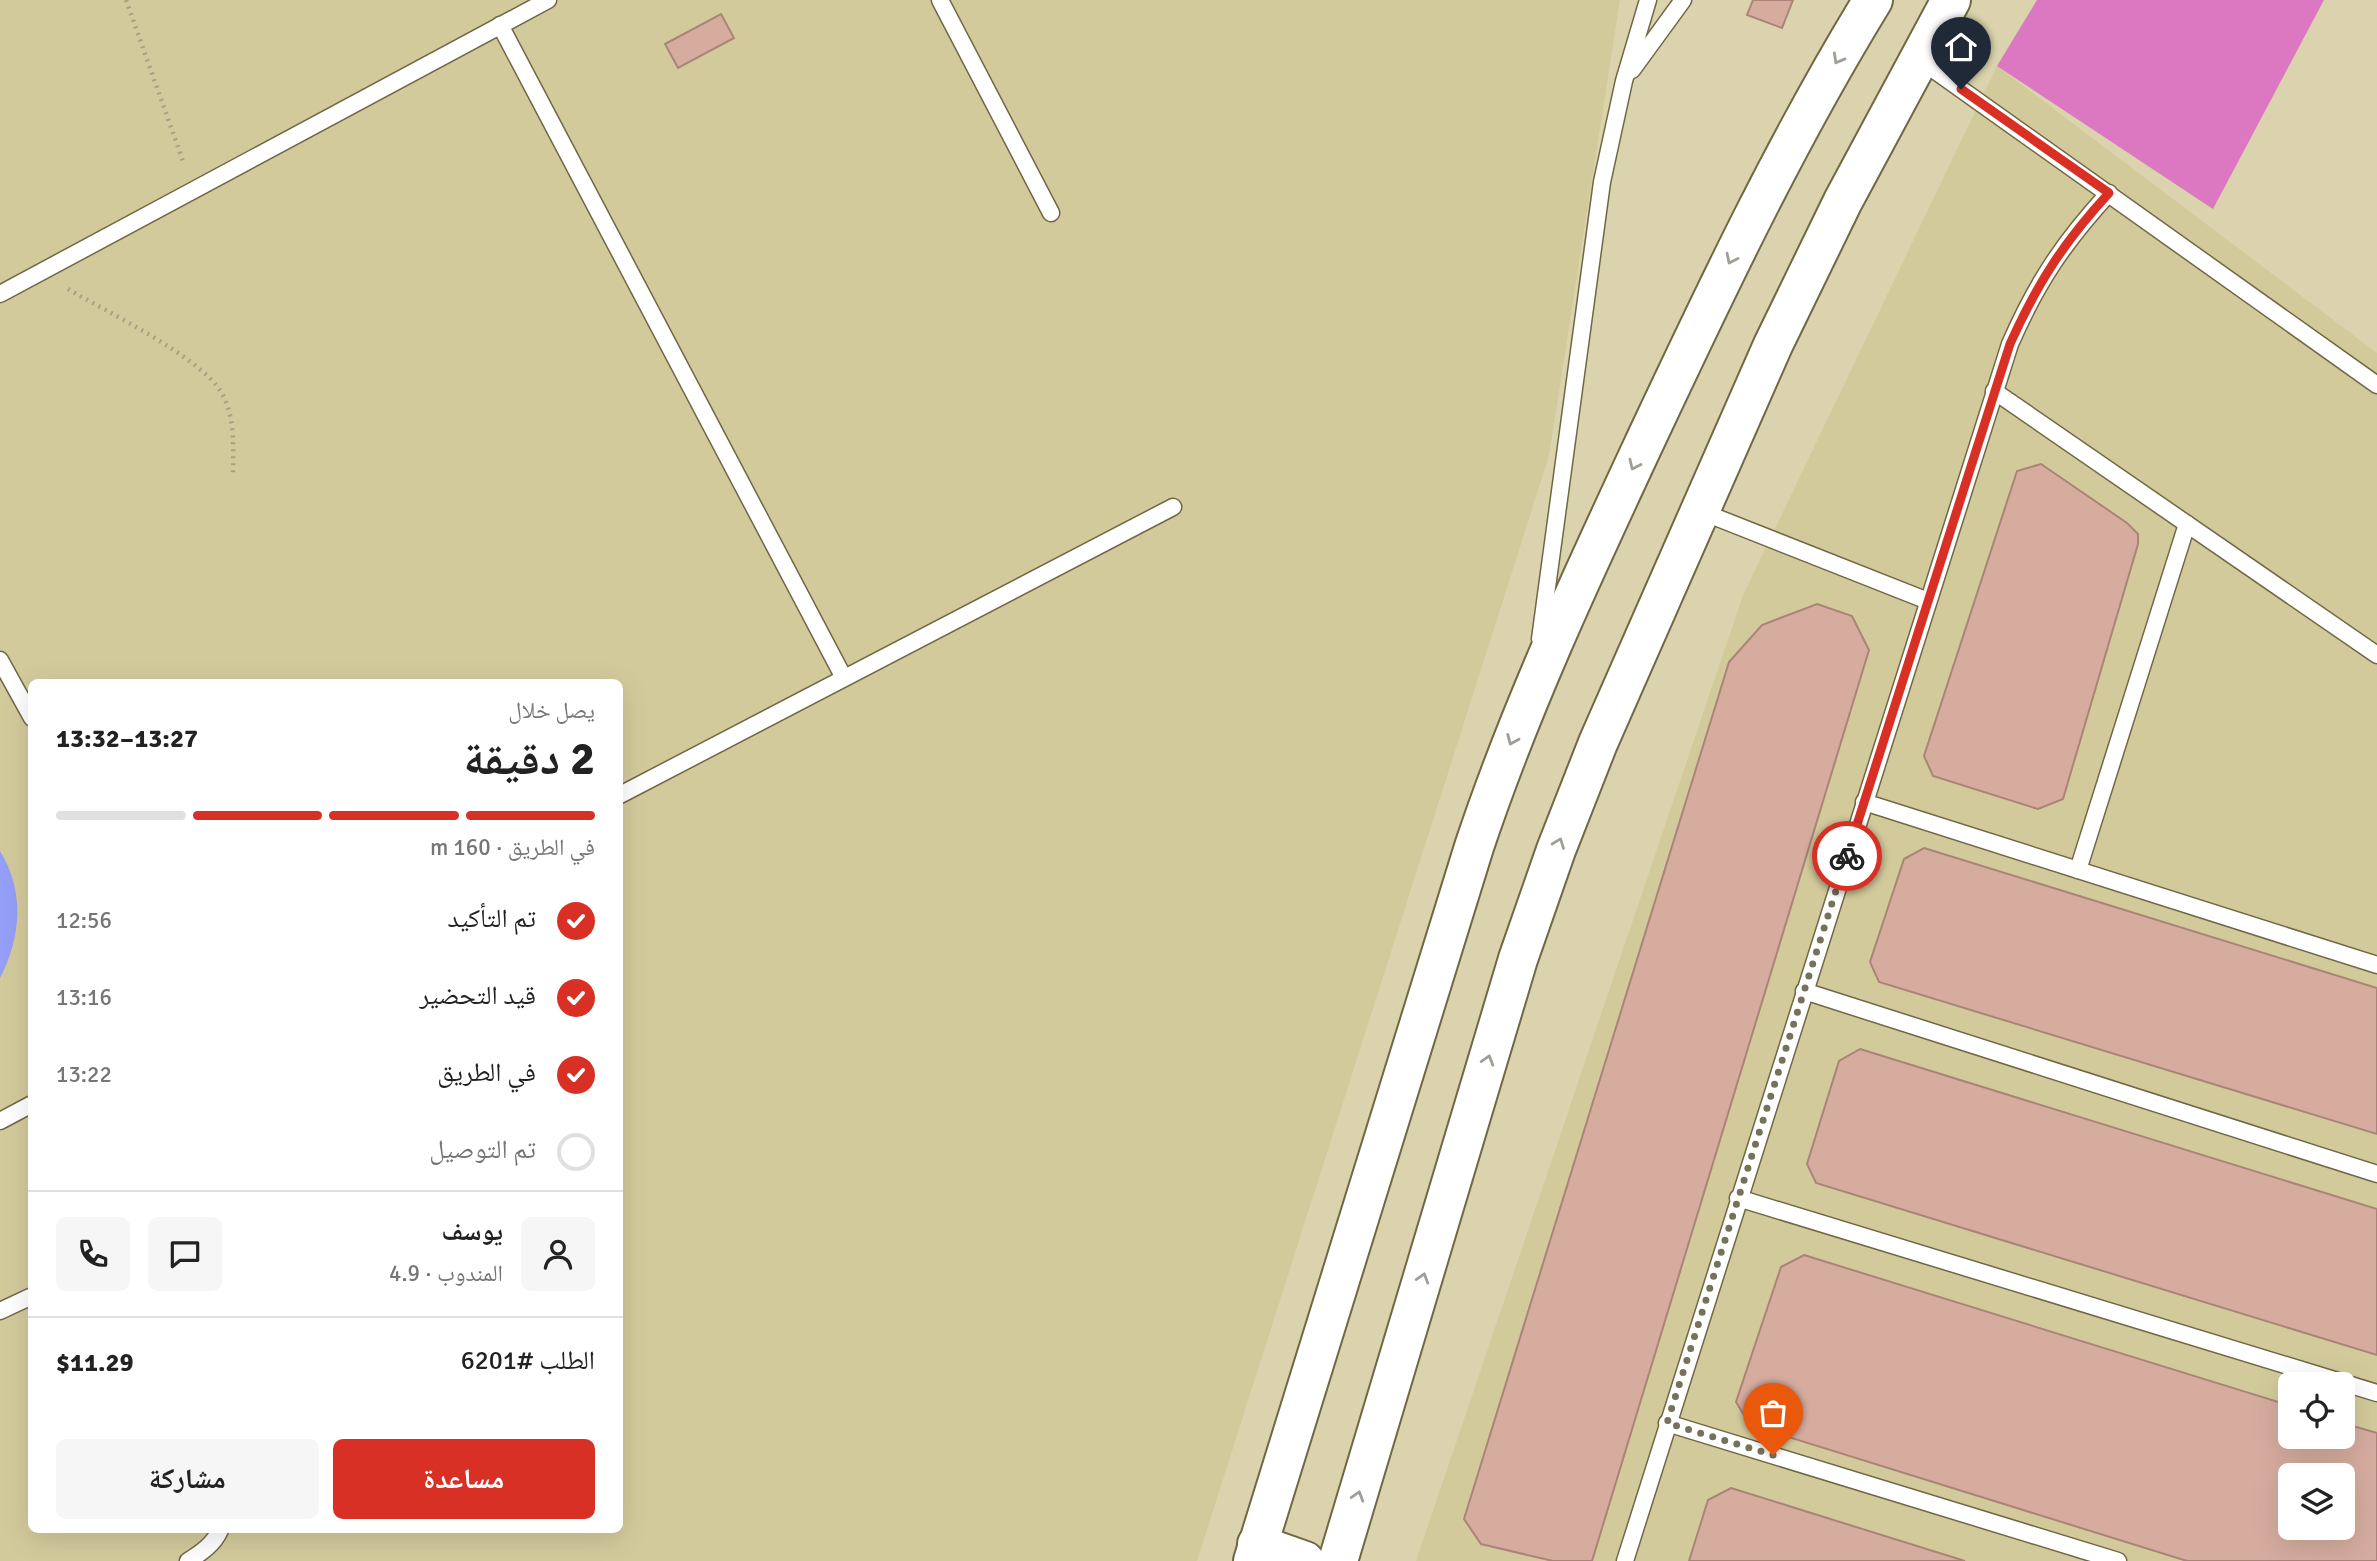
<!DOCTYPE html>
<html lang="ar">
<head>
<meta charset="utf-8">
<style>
  body { margin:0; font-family:Signika,"Noto Naskh Arabic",sans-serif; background:#f6f6f6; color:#222; direction:rtl; height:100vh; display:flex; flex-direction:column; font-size:26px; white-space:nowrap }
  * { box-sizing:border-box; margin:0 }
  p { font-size:23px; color:#767676 }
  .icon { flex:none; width:38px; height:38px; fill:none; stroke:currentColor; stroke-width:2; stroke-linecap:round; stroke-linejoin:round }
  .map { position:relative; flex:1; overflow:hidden; direction:ltr }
  .details { position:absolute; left:28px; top:679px; width:595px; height:854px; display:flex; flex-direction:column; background:#fff; border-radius:10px; box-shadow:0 7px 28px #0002; direction:rtl }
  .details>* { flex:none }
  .buttons { position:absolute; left:2278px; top:1372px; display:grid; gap:14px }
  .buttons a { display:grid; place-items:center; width:77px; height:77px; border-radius:10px; background:#fff; box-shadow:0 7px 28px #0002; font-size:35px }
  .pin { position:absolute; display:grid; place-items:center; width:60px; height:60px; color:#fff; margin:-72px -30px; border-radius:50% 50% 50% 0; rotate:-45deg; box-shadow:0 0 7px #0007 }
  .pin .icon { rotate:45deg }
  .courier { position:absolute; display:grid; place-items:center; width:70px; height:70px; margin:-35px; border:5px solid #d93025; border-radius:50%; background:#fff; color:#222; box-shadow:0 2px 9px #0007 }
  .head em { font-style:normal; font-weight:700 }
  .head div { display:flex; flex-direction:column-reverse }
  .head { display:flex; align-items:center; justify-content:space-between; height:119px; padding:0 28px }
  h1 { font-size:46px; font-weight:700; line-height:52px }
  .bar { display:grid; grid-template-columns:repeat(4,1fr); gap:10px 7px; align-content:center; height:84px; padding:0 28px }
  .bar i { height:9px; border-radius:5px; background:#e0e0e0 }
  .bar .selected { background:#d93025 }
  .bar p { grid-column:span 4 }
  .line { display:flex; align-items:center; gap:18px; padding:0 28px; border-top:2px solid #e0e0e0 }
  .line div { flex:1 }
  .round { display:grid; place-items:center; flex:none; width:74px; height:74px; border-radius:10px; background:#f6f6f6 }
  ol { padding:0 28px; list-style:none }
  li { display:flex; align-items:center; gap:21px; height:77px }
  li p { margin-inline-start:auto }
  li .icon { padding:7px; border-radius:50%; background:#d93025; color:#fff; stroke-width:4 }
  li:last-child { color:#767676 }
  li i { width:38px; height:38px; border:4px solid #e0e0e0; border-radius:50% }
  .button { display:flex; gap:14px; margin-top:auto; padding:14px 28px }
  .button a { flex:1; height:80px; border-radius:10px; background:#d93025; color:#fff; font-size:28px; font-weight:700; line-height:80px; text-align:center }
  .button a+a { background:#f6f6f6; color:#222 }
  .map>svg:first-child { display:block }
  .built { fill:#d3ca9c; fill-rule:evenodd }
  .green { fill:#dc77c1 }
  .water { fill:#959ff7 }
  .building { fill:#d6ac9f; stroke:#ab8478; stroke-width:2; fill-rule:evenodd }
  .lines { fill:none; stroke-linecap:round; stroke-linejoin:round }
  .lane-casing { stroke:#6f6845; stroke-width:19 }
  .secondary-casing { stroke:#6f6845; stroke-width:42 }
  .path { stroke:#a8a183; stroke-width:4.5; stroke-dasharray:2 5; stroke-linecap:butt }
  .lane { stroke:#fff; stroke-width:16 }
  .secondary { stroke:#fff; stroke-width:38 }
  .oneway { stroke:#a09e96 }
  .done { stroke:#76715a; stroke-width:7; stroke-dasharray:0 12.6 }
  .route { stroke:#d93025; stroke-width:9 }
</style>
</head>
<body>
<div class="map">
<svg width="2377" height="1561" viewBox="0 0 2377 1561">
  <rect width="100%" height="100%" fill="#dbd3ad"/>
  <g class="built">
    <path d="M0,0H1620L1549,456L1197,1561H0ZM32,682H620V1530H32Z"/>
    <path d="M1997,66L2377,353V1561H1416L1743,595ZM2291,1384H2343V1437H2291ZM2291,1475H2343V1528H2291Z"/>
  </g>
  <polygon class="green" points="2037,0 2324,0 2213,209 1997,66"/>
  <path class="water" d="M0,851C25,891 21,938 0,978Z"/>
  <g class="building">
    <polygon points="1753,0 1793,0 1782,28 1747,15"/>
    <polygon points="721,14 734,38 678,68 665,44"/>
    <polygon points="2041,464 2127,523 2138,534 2138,544 2063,799 2038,809 1933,776 1924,756 2017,471"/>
    <polygon points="1817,604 1852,616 1869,650 1592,1561 1553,1561 1481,1544 1464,1519 1729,662 1762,625"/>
    <polygon points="1924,848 2377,988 2377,1134 1879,982 1870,962 1904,859"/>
    <polygon points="1860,1049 2377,1209 2377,1355 1816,1183 1807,1164 1839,1061"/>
    <path d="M1804,1255L2291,1406V1437H2343V1423L2377,1433V1561H2187L1750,1425L1736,1402L1781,1267ZM2291,1475H2343V1528H2291Z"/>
    <polygon points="1731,1488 1965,1561 1689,1561 1708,1500"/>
  </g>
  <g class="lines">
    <defs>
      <g id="lane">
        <polyline points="940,0 1051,213"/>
        <polyline points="500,25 844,678"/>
        <polyline points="1920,60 2377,385"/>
        <polyline points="1632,70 1683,0"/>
        <polyline points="0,294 548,0"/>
        <polyline points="1994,391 2377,655"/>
        <polyline points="1700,511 1928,601"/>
        <polyline points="1540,639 1602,182 1624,81 1648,0"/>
        <polyline points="0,660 32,718"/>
        <polyline points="620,795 1173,507"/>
        <polyline points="1864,802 2377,965"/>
        <polyline points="2078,870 2187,524"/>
        <polyline points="1804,991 2377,1174"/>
        <polyline points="0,1121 32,1104"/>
        <polyline points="1738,1198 2377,1393"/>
        <polyline points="0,1311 32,1296"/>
        <polyline points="1667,1423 2118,1561"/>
        <path d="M188,1561C201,1553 214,1544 220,1530"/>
        <path d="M1625,1561L2010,344C2037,282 2064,242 2109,193"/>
      </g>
      <g id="secondary">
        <polyline points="1257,1544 1305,1561"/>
        <path d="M1253,1561L1474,847C1521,706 1584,572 1647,437C1717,288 1787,140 1873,0"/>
        <polyline points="1338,1561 1518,959 1556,850 1598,743 1773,345 1843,201 1951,0"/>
      </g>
    </defs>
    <use href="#lane" class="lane-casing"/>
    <use href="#secondary" class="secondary-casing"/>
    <g class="path">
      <polyline points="126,0 184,164"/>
      <path d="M68,289C107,312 199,356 221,392C236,418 233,448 233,477"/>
    </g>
    <use href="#lane" class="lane"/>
    <use href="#secondary" class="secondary"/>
  </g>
  <defs><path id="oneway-chevron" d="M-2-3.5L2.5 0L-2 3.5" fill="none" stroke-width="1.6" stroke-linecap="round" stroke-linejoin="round" transform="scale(1.75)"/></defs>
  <g class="oneway">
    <use href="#oneway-chevron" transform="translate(1838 59) rotate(119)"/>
    <use href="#oneway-chevron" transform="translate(1731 259) rotate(116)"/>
    <use href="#oneway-chevron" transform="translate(1634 465) rotate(115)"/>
    <use href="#oneway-chevron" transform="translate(1512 740) rotate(113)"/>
    <use href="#oneway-chevron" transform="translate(1559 843) rotate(-69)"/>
    <use href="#oneway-chevron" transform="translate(1488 1060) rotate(-73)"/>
    <use href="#oneway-chevron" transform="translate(1423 1278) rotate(-73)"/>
    <use href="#oneway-chevron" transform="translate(1358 1496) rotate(-73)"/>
  </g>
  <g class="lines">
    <polyline class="done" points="1773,1455 1667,1423 1847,856"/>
    <path class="route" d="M1847,856L2010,344C2038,282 2064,242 2109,193L1961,89"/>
  </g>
</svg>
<div class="buttons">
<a><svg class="icon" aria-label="locate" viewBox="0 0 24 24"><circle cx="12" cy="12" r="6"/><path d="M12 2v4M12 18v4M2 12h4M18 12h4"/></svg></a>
<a><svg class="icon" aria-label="layers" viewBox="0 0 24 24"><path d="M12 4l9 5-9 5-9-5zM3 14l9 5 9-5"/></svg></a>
</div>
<div class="pin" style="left:1773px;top:1455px;background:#ea580c"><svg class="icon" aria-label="bag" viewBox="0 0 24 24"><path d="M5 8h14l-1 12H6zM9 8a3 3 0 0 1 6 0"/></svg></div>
<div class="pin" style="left:1961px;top:89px;background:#1f2937"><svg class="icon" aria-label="home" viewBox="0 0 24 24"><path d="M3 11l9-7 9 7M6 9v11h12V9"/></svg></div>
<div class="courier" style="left:1847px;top:856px"><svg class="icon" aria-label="bike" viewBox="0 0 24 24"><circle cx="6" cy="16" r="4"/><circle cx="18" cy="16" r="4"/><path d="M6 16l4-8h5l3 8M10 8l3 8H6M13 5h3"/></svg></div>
<section class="details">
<div class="head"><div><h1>2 دقيقة</h1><p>يصل خلال</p></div><em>13:27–13:32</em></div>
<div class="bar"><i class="selected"></i><i class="selected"></i><i class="selected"></i><i></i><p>في الطريق · 160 m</p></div>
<ol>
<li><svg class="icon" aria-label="check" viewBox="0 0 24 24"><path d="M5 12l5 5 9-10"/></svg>تم التأكيد<p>12:56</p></li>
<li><svg class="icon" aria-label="check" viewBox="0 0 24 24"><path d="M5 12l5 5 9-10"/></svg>قيد التحضير<p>13:16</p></li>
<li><svg class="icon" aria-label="check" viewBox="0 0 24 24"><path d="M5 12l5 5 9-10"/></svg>في الطريق<p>13:22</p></li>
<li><i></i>تم التوصيل</li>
</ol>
<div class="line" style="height:126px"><a class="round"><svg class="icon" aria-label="person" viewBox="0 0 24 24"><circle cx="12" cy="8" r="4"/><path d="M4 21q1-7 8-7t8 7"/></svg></a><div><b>يوسف</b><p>المندوب · 4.9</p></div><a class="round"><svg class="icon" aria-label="chat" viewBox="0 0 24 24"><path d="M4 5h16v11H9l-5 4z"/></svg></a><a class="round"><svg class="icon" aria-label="phone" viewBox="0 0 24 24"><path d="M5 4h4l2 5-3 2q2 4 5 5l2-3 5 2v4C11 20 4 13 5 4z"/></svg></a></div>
<div class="line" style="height:91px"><div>الطلب #6201</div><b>$11.29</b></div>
<div class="button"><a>مساعدة</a><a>مشاركة</a></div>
</section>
</div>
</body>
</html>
